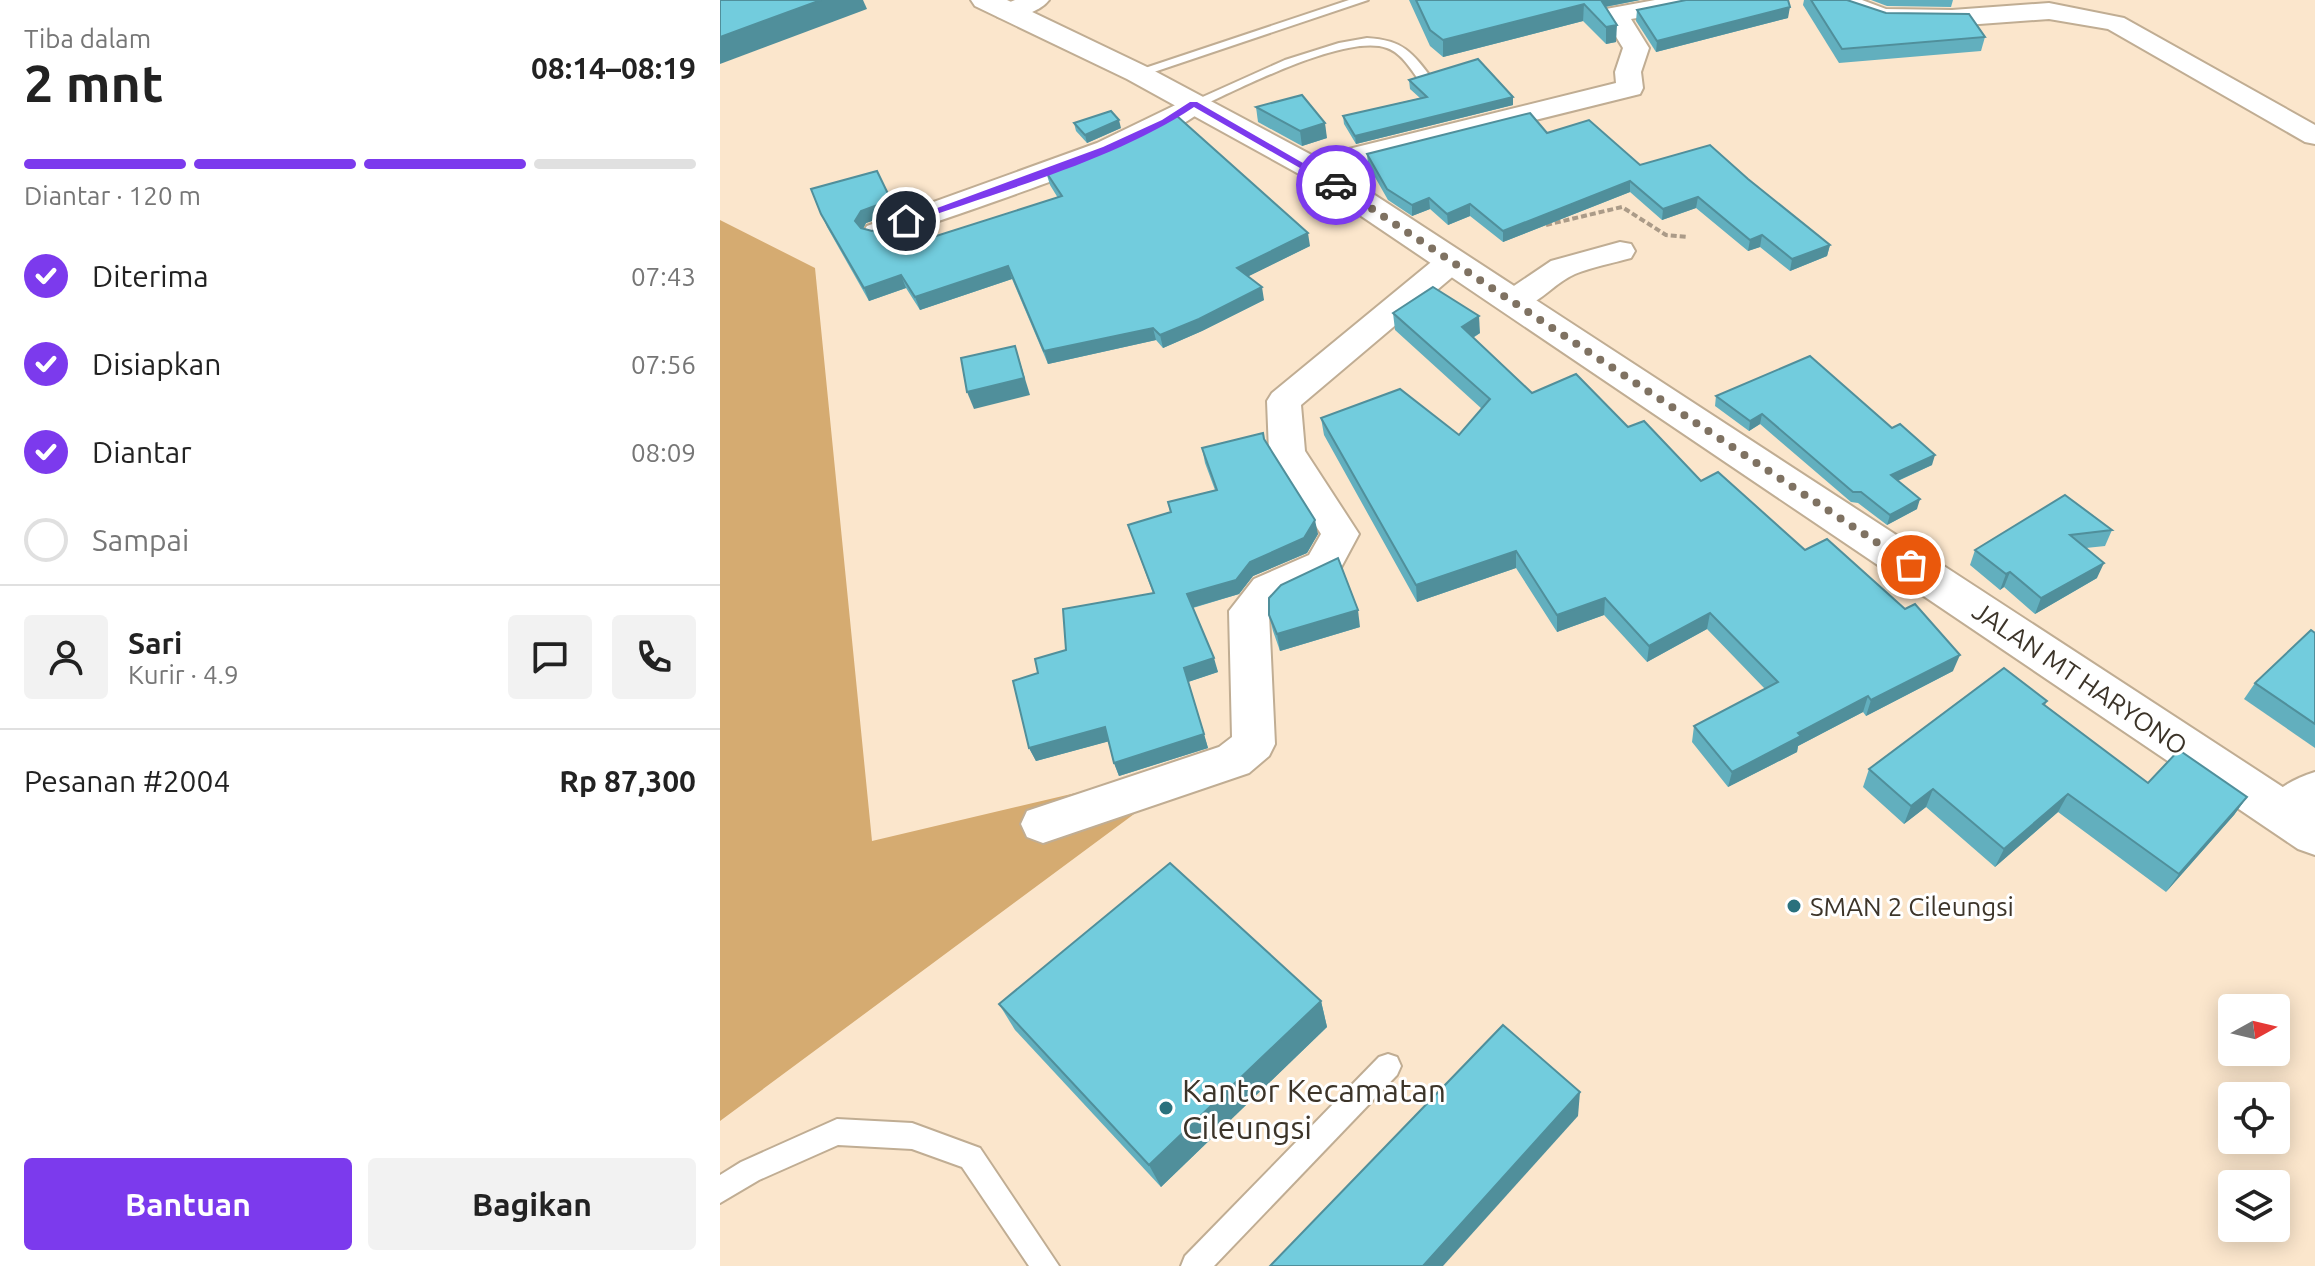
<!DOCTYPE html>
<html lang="id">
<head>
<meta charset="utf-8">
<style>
  body { margin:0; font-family:Ubuntu,sans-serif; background:#f2f2f2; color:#222; height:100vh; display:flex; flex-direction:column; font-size:30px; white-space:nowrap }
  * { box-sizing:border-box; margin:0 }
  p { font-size:26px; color:#767676 }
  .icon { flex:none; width:44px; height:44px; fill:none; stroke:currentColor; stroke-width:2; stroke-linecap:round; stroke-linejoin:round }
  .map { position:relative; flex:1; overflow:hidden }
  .panel { display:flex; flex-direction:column; background:#fff; width:720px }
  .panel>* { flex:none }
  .needle { width:52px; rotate:82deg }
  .fabs { position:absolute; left:1498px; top:994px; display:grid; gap:16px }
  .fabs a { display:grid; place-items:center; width:72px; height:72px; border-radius:8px; background:#fff; box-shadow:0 4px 20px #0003; font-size:40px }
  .pin { position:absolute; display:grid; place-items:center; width:68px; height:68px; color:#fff; margin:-34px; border:4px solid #fff; border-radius:50%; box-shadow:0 2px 8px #0007 }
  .courier { position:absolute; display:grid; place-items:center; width:80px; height:80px; margin:-40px; border:6px solid #7c3aed; border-radius:50%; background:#fff; color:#222; box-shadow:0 2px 10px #0007 }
  .headline em { font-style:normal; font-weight:700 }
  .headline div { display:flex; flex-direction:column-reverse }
  .headline { display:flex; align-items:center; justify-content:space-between; height:136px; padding:0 24px }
  h1 { font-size:52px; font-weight:700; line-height:60px }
  .bar { display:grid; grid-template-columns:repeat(4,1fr); gap:12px 8px; align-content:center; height:96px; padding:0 24px }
  .bar i { height:10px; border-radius:6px; background:#e0e0e0 }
  .bar .current { background:#7c3aed }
  .bar p { grid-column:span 4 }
  .line { display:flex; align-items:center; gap:20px; padding:0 24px; border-top:2px solid #e0e0e0 }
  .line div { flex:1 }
  .round { display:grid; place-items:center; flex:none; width:84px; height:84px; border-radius:8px; background:#f2f2f2 }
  ol { padding:0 24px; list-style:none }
  li { display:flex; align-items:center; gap:24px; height:88px }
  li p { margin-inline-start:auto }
  li .icon { padding:8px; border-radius:50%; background:#7c3aed; color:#fff; stroke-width:4 }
  li:last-child { color:#767676 }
  li i { width:44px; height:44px; border:4px solid #e0e0e0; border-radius:50% }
  .button { display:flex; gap:16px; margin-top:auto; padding:16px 24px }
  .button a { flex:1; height:92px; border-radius:8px; background:#7c3aed; color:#fff; font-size:32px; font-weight:700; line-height:92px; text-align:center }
  .button a+a { background:#f2f2f2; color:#222 }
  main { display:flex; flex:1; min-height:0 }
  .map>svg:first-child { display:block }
  .forest { fill:#d5ab71 }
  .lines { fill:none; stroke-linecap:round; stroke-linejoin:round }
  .lane-casing { stroke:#c0ad93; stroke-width:4 }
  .street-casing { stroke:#c0ad93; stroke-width:4 }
  .secondary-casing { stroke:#c0ad93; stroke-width:4 }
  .path { stroke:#ab9b88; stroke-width:4; stroke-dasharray:6 3; stroke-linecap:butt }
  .lane { fill:#fff; fill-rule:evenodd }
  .street { fill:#fff; fill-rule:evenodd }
  .secondary { fill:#fff; fill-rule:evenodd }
  .wall { fill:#62afbe }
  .shaded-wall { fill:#508f9b }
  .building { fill:#72ccdd; stroke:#508f9b; stroke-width:2 }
  .route { fill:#7c3aed }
  .done { stroke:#7f7262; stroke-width:8; stroke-dasharray:0 14.4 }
  .poi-dot { fill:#2a717d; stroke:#fff; stroke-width:3 }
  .labels { text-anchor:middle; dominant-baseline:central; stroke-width:6; stroke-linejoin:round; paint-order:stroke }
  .street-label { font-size:26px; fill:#3c3429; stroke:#fff }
  .poi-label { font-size:26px; fill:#3c3429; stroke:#fff; text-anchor:start }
  .near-poi-label { font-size:32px; fill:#3c3429; stroke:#fff; text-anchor:start }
</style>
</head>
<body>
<main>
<section class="panel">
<div class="headline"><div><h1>2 mnt</h1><p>Tiba dalam</p></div><em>08:14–08:19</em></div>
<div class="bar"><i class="current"></i><i class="current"></i><i class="current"></i><i></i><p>Diantar · 120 m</p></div>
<ol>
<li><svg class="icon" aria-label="check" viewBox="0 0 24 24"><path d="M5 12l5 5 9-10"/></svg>Diterima<p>07:43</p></li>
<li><svg class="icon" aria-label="check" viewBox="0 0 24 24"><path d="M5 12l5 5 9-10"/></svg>Disiapkan<p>07:56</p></li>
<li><svg class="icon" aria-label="check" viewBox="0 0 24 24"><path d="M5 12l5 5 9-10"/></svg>Diantar<p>08:09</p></li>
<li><i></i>Sampai</li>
</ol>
<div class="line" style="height:144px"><a class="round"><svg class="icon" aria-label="person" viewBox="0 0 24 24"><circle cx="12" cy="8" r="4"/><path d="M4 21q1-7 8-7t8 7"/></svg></a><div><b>Sari</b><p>Kurir · 4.9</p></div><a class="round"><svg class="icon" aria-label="chat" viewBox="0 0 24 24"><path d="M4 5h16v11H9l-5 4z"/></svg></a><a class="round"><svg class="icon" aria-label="phone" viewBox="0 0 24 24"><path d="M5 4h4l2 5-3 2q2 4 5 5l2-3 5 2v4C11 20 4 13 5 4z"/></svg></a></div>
<div class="line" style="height:104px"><div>Pesanan #2004</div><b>Rp 87,300</b></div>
<div class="button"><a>Bantuan</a><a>Bagikan</a></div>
</section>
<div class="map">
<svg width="1595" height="1266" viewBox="0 0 1595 1266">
  <rect width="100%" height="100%" fill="#fbe6cc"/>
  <polygon class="forest" points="0,220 95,268 152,841 483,763 0,1121"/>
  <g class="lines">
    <defs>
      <g id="lane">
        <polygon points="629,0 648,0 422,76 410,73"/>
        <path d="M647,38C683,40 692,52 713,80L701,83C692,71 682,53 667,48C626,33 519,89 479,107L467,104L565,60L619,43Z"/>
        <polygon points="668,1054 677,1057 681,1066 677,1075 494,1266 461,1266 465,1256 659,1057"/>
        <polygon points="117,1119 192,1123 260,1148 339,1266 309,1266 242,1167 192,1149 118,1145 39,1180 0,1203 0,1175 21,1162"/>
      </g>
      <g id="street">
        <path d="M295,0H329C320,12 293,21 278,17L274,12L278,7Z"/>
        <polygon points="935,0 994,0 991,5 982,7 911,19 929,48 921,72 923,88 920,94 590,176 580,173 576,167 580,161 896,83 895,72 903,48 882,14 886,9"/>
        <polygon points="1106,0 1142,0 1166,9 1232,10 1329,3 1404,18 1595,125 1595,144 1585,142 1388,29 1329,19 1232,26 1163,24 1109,5"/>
        <path d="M474,96L484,98L488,104C460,143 226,218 169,238L158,241L147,238L143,232L147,226L377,143Z"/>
        <path d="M900,242L911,244L915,251L911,258C893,263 872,267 855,274C829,285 812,316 782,308L777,301L782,294L831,261Z"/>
        <polygon points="732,252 743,254 748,261 743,268 581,405 585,451 639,534 617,575 562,599 549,614 555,744 549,756 529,773 323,843 307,837 301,824 307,811 499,747 512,737 509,611 534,579 589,555 601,534 549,452 547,401 552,393 721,254"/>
        <path d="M1595,772V814L1562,831L1546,825L1540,812C1550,791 1573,779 1595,772Z"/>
      </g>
      <polygon id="secondary" points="251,0 287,0 427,67 601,160 1595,808 1595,855 1578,849 579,174 407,79 255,6"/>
    </defs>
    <use href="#lane" class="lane-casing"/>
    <use href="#street" class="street-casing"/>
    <use href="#secondary" class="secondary-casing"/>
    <polyline class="path" points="826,225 902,207 946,235 968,237"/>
    <use href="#lane" class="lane"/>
    <use href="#street" class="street"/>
    <use href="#secondary" class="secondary"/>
  </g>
  <g class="wall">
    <polygon points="689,0 920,0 885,7 896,42 886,44 863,21 723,57 710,46"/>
    <polygon points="1084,0 1091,0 1166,13 1265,37 1261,51 1119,63 1083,5"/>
    <polygon points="1151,0 1233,0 1231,7 1167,6"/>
    <polygon points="917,10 1068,18 936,52 916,21"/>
    <polygon points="689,80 793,105 636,144 624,124 623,116 700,98 690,89"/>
    <polygon points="536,107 607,138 582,146 538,122"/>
    <polygon points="354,123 401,128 367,143 356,131"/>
    <polygon points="827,133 920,165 1028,179 1110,245 1107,256 1070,271 1040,247 1028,251 976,208 942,220 910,192 783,242 750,216 728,225 710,209 692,216 668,200 648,165 647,154"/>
    <polygon points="326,172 590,246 528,276 544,300 482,331 443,348 436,340 328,364 292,279 200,310 186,288 149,301 107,227 91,189 171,200 175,213 146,223 143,229 191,244 338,198 330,185"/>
    <polygon points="673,313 760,333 753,338 812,393 908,427 981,481 1085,550 1233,671 1146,716 1143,712 1078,746 1077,752 1008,787 972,742 974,726 1045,689 987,629 927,662 884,615 837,632 796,568 697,602 604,435 601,418 739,435 762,409 675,330"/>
    <polygon points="996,396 1212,465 1178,481 1197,509 1167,525 1138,503 1131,502 1040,424 1029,431 995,406"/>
    <polygon points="544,440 598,534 587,553 533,576 519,594 473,608 498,672 468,682 488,748 399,776 394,763 389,741 316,761 309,748 318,673 346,650 433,593 408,525 450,512 448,502 495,490 485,463 482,448"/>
    <polygon points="1345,495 1392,530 1385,546 1366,548 1377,578 1315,614 1284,587 1280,590 1250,565 1255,550"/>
    <polygon points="549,615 640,627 560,651 553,631"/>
    <polygon points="1595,633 1595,748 1524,699 1535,683"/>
    <polygon points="1327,701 1325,705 1428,783 1527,797 1514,815 1446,892 1338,812 1275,867 1206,807 1184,824 1143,787 1149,769"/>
    <polygon points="601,1001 607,1027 441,1187 295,1030 279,1004"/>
  </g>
  <g class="shaded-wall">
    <polygon points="101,0 143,0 147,9 0,64 0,37"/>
    <polygon points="880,0 920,0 884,7"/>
    <polygon points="864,4 863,21 723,57 723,40"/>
    <polygon points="1070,7 1068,18 936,52 937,41"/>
    <polygon points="897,25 896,42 886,44 886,27"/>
    <polygon points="793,97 793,105 636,144 635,136"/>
    <polygon points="399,120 401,128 367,143 365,135"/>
    <polygon points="605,123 607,138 582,146 580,131"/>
    <polygon points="910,181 910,192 783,242 783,231"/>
    <polygon points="978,197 976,208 942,220 943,209"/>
    <polygon points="709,198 710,209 692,216 692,205"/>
    <polygon points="171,200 175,213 146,223 140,234 135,221 141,211"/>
    <polygon points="750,204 750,216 728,225 727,214"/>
    <polygon points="588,233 590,246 519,281 517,268"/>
    <polygon points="1042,235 1040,247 1028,251 1030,240"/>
    <polygon points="1110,245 1107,256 1070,271 1072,259"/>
    <polygon points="288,266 292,279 200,310 195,297"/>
    <polygon points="181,275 186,288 149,301 144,288"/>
    <polygon points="542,287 544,300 482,331 443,348 440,335"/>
    <polygon points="759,316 760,333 742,344 742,327"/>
    <polygon points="433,328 436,340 328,364 324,351"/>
    <polygon points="295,346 310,395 254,409 247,392"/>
    <polygon points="1042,414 1040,424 1029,431 1030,421"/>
    <polygon points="1215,455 1212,465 1168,485 1171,475"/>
    <polygon points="1200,499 1197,509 1167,525 1170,515"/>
    <polygon points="595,520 598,534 587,553 533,576 519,594 471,608 467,594 530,562"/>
    <polygon points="796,551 796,568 697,602 696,585"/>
    <polygon points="1384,563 1377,578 1315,614 1321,598"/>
    <polygon points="1290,572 1284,587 1280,590 1286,574"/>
    <polygon points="885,598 884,615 837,632 837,615"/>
    <polygon points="638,610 640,627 560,651 557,634"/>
    <polygon points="990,613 987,629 927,662 929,646"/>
    <polygon points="1240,655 1233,671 1146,716 1151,700"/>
    <polygon points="494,658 498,672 468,682 464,668"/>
    <polygon points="1148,696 1143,712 1078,746 1077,752 1008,787 1012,772 1078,733"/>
    <polygon points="385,727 390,741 316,761 309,748"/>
    <polygon points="484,734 488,748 399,776 394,763"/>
    <polygon points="1213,789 1206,807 1184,824 1191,806"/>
    <polygon points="1348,794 1338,812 1275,867 1284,849"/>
    <polygon points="1527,797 1514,815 1446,892 1459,874"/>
    <polygon points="601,1001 607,1027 441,1187 429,1165"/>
    <polygon points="860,1092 858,1116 723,1266 703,1266"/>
  </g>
  <g class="building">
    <polygon points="0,0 101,0 0,37"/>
    <polygon points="696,0 881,0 897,25 886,27 864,4 723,40 710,30"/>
    <polygon points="966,0 1068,0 1070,7 937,41 917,10"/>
    <polygon points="1091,0 1127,0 1166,13 1249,14 1265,37 1122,49"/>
    <polygon points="758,59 793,97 635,136 623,116 707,97 689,80"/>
    <polygon points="582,95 605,123 580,131 536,107"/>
    <polygon points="391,111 399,120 365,135 354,123"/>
    <polygon points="810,113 827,133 869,120 920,165 990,145 1028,179 1110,245 1072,259 1042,235 1030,240 978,197 943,209 910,181 783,231 750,204 727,214 709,198 692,205 667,189 647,154"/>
    <polygon points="457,116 588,233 517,268 542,287 479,319 440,335 433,328 324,351 288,266 195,297 181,275 144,288 101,214 91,189 157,171 171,200 141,211 135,221 141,228 152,231 181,223 191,244 342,196 326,172 388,149"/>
    <polygon points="713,287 759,316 742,327 812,393 856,374 908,427 924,421 981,481 998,472 1085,550 1107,539 1185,609 1195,604 1240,655 1151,700 1148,696 1078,733 1081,736 1012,772 974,726 1058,682 990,613 929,646 885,598 837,615 796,551 696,585 601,418 680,389 739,435 770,399 673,313"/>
    <polygon points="295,346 304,378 247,392 241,358"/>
    <polygon points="1090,356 1172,428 1180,424 1215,455 1171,475 1200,499 1170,515 1141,492 1133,492 1042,414 1030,421 996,396"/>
    <polygon points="543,433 544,439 595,520 584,538 530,562 516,580 467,594 494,658 464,668 484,734 394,763 385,727 309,748 293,681 318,673 315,659 346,650 343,609 434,593 408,525 451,512 448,502 497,490 482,448"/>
    <polygon points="1345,495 1392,530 1350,535 1384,563 1321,598 1290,572 1286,574 1255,550"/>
    <polygon points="618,558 638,610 557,634 549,615 549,598 561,585"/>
    <polygon points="1591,630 1595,633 1595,724 1535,683"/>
    <polygon points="1284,668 1327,701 1323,704 1428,783 1459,750 1527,797 1459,874 1348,794 1284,849 1213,789 1191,806 1149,769"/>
    <polygon points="450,863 601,1001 429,1165 279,1004"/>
    <polygon points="783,1025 860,1092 703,1266 550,1266"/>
  </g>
  <path class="route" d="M470,102H477L621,185L613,187L474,107C395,160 280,191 190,223L182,221L383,147L442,120Z"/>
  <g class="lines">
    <polyline class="done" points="616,185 1191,565"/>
  </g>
  <g class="poi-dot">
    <circle cx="1074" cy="906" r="8"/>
    <circle cx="446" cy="1108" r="8"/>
  </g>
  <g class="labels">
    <g class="street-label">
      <text transform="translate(1360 678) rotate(34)">JALAN MT HARYONO</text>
    </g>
    <g class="poi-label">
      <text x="1090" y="906">SMAN 2 Cileungsi</text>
    </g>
    <g class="near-poi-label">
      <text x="462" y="1090">Kantor Kecamatan<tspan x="462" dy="37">Cileungsi</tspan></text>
    </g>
  </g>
</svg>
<div class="fabs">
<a><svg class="needle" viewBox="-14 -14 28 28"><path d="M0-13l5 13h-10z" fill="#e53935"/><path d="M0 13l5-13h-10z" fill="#767676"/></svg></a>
<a><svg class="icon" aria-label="locate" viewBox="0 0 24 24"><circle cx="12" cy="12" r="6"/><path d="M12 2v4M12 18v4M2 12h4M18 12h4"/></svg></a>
<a><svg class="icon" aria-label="layers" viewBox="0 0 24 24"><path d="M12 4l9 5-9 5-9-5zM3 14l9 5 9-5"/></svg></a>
</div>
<div class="pin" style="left:1191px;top:565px;background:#ea580c"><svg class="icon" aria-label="bag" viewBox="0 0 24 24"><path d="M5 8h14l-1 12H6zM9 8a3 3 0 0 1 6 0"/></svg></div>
<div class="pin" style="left:186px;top:221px;background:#1f2937"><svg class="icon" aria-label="home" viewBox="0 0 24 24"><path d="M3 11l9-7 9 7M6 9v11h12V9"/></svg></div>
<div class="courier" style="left:616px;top:185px"><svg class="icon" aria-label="car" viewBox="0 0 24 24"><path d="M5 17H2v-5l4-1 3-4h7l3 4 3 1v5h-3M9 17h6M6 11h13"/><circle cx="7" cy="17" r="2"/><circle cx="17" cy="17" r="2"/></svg></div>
</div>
</main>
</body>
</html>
